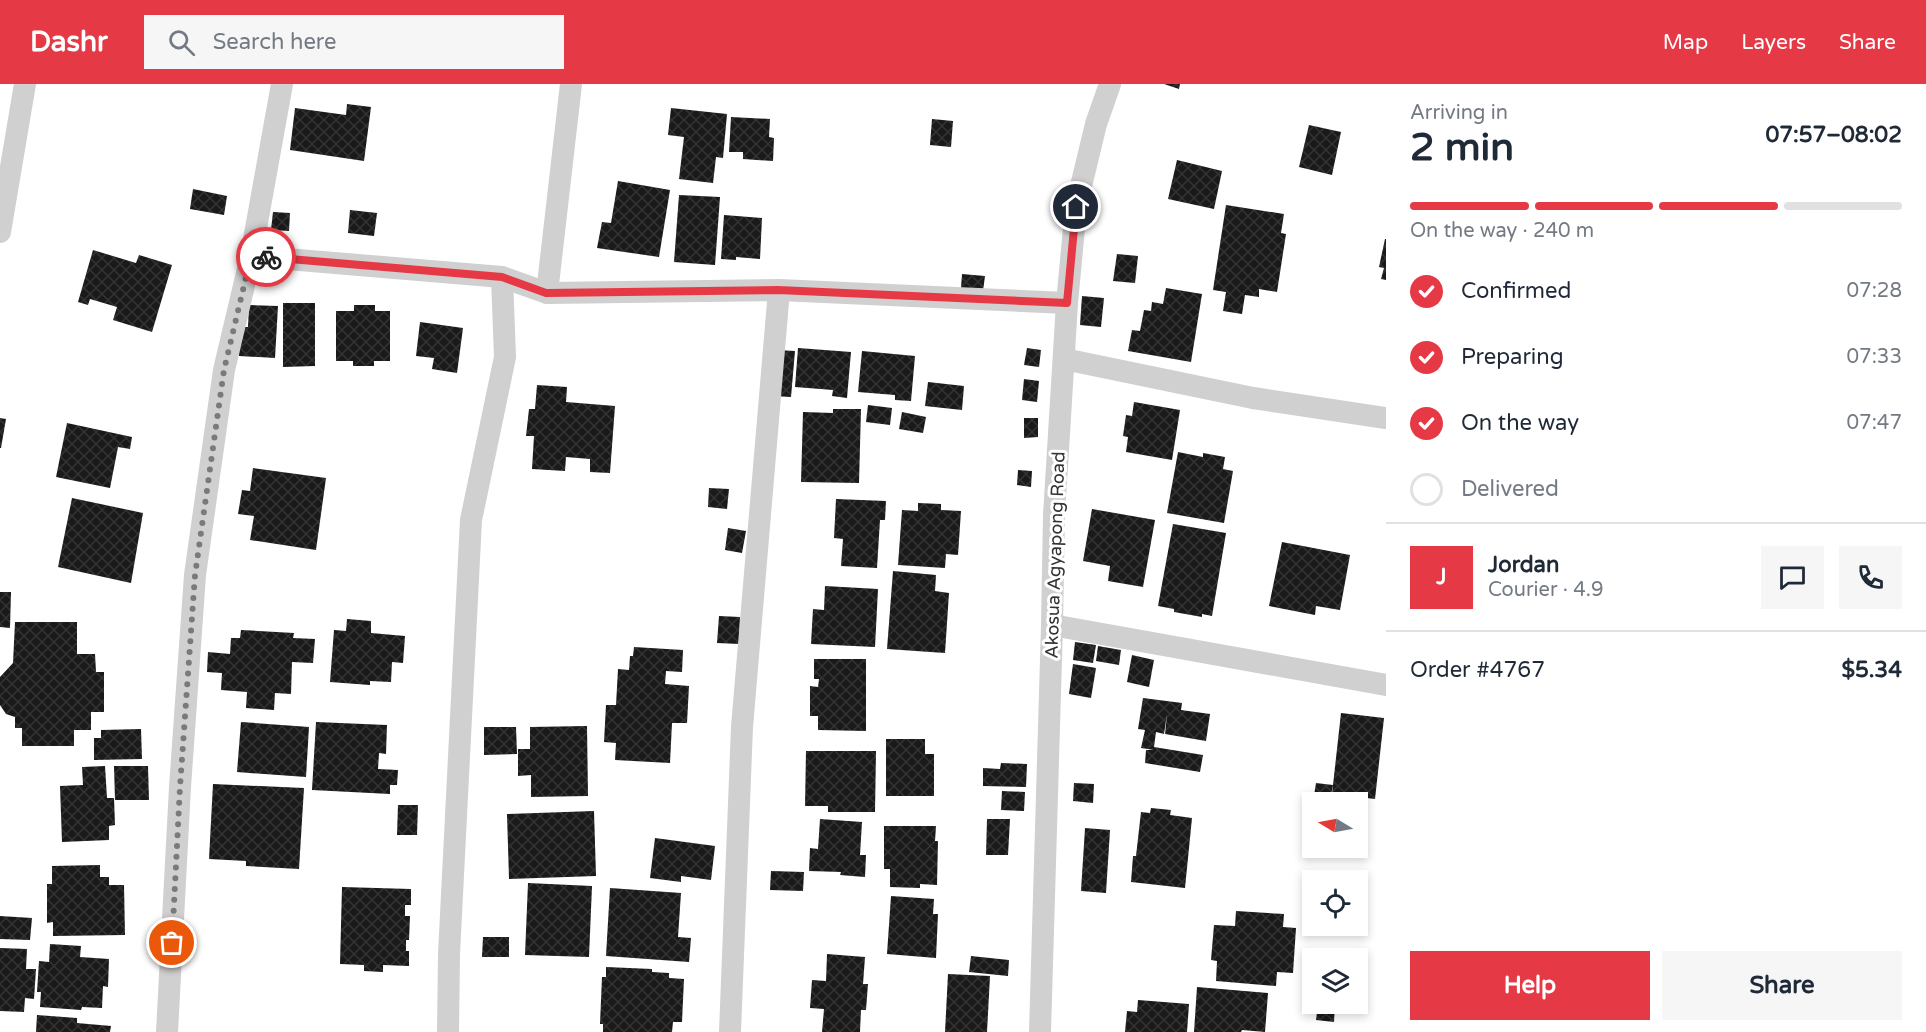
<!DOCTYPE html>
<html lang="en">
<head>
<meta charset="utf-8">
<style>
  body { margin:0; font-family:"Varela Round",sans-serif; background:#f6f6f7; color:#1f2937; height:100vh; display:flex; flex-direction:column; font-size:22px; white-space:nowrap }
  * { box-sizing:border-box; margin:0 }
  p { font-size:20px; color:#747a83 }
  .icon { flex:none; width:33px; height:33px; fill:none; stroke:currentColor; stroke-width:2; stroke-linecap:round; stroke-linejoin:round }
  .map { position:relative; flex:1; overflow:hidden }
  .side { display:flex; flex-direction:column; background:#fff; width:540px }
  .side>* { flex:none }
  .needle { width:39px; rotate:280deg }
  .controls { position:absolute; left:1302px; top:708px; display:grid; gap:12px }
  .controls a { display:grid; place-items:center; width:66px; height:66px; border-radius:0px; background:#fff; box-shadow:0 3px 9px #0003; font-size:30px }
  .pin { position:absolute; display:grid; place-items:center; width:51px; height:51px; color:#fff; margin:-26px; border:3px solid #fff; border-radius:50%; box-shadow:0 2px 6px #0007 }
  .courier { position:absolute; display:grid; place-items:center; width:60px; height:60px; margin:-30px; border:4px solid #e63946; border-radius:50%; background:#fff; color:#222; box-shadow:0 2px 8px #0007 }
  .overview em { font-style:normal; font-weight:800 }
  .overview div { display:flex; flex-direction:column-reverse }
  .overview { display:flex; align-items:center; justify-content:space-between; height:102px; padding:0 24px }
  h1 { font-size:39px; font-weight:800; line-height:45px }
  .bar { display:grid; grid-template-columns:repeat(4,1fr); gap:9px 6px; align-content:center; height:72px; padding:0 24px }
  .bar i { height:8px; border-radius:4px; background:#e0e1e3 }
  .bar .current { background:#e63946 }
  .bar p { grid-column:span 4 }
  .line { display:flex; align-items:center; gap:15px; padding:0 24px; border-top:2px solid #e0e1e3 }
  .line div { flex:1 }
  .round { display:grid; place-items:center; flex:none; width:63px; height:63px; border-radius:0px; background:#f6f6f7 }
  ol { padding:0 24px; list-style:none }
  li { display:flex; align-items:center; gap:18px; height:66px }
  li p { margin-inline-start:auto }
  li .icon { padding:6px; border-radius:50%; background:#e63946; color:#fff; stroke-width:4 }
  li:last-child { color:#747a83 }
  li i { width:33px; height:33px; border:3px solid #e0e1e3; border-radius:50% }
  .primary-button { display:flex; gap:12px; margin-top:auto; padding:12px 24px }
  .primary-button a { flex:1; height:69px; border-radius:0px; background:#e63946; color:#fff; font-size:24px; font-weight:800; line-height:69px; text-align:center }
  .primary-button a+a { background:#f6f6f7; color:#1f2937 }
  header { display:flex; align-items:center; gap:36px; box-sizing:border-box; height:84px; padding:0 30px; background:#e63946; color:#fff }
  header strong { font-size:28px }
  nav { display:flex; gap:33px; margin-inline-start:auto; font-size:21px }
  .search { width:420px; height:54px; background:#f6f6f7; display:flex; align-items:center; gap:15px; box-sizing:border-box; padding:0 21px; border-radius:0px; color:#747a83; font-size:22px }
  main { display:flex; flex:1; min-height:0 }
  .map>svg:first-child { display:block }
  .building { fill:url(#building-cross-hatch) }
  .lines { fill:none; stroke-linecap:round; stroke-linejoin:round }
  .minor { stroke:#d0d0d0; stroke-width:22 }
  .done { stroke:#7a7a7a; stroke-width:6; stroke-dasharray:0 10.8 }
  .route { stroke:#e63946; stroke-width:8 }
  .labels { text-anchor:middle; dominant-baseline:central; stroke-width:6; stroke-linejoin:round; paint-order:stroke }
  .street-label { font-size:18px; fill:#333; stroke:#fff }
</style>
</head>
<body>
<header>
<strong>Dashr</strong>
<div class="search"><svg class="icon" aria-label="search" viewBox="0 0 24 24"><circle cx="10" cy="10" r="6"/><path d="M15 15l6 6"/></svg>Search here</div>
<nav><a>Map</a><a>Layers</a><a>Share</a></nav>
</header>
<main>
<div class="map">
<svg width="1386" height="948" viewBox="0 0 1386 948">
  <defs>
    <pattern id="building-cross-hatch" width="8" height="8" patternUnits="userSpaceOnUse" patternTransform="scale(1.5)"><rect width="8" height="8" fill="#1a1a1a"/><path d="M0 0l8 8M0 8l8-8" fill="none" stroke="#333"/></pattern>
  </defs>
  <rect width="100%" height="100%" fill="#fff"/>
  <g class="building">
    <polygon points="1164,0 1180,0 1179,5"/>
    <polygon points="347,20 371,23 364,77 290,66 295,24 346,31"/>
    <polygon points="671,24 727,30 723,74 716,73 713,99 679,95 684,53 668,51"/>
    <polygon points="731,33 770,35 769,53 774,54 773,77 743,75 743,68 729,68"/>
    <polygon points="932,35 953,37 951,63 930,61"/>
    <polygon points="1309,41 1341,48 1332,91 1299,83"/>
    <polygon points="1177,76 1222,87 1214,125 1168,115"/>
    <polygon points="618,97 670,106 659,173 597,164 602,138 611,139"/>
    <polygon points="193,105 227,112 224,131 190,125"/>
    <polygon points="679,111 720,113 715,181 674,178"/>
    <polygon points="1226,121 1284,130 1281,149 1286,150 1277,208 1259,205 1259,213 1245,211 1242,230 1223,227 1226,208 1213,206"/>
    <polygon points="350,126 377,129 374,152 348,149"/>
    <polygon points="273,128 290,129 289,147 271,146"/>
    <polygon points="724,131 762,134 760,175 736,173 736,176 721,175"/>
    <polygon points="1385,155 1386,155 1386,196 1381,195 1384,184 1379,183"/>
    <polygon points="93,166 136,179 139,171 172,181 152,248 113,236 117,223 90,215 88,221 78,218"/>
    <polygon points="1117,170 1138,172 1135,199 1113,197"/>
    <polygon points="962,190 985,192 983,207 961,204"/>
    <polygon points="1166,204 1202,210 1191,278 1128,267 1132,246 1140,247 1144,226 1151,227 1152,218 1163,220"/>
    <polygon points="1082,212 1104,214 1101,243 1080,241"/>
    <polygon points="283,219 315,219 315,282 283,283"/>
    <polygon points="249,221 278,222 275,274 239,272 240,243 248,243"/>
    <polygon points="354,221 375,221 375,227 390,227 390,277 374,277 374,282 353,282 353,277 336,277 336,227 354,227"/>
    <polygon points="420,238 463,244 457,289 432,285 434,274 416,272"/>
    <polygon points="798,264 851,268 847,314 832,312 833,306 795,303"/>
    <polygon points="1027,264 1041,266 1039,283 1024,281"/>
    <polygon points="777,266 795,267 791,313 773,312"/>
    <polygon points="862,267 915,272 911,317 895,316 895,311 858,308"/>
    <polygon points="1024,295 1039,297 1037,318 1022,316"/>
    <polygon points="928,298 964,302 962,326 925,322"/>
    <polygon points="537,301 567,303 566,318 615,322 610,389 590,388 590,375 566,373 565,387 532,385 534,352 526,352 529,325 535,325"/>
    <polygon points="1134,318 1180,326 1172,376 1126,368 1128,353 1123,352 1126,331 1132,332"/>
    <polygon points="868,321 892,324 890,341 866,338"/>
    <polygon points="833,325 861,325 859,399 801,398 803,328 833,329"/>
    <polygon points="902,328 926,333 923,349 899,345"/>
    <polygon points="0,334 6,335 1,364 0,364"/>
    <polygon points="1024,334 1038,334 1038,353 1024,354"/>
    <polygon points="67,339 132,353 130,365 118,363 110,404 56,393"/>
    <polygon points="1178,368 1203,373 1203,369 1225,373 1223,385 1233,387 1224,439 1167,429"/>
    <polygon points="253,384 326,394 316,466 250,456 254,432 238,430 242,406 250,407"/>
    <polygon points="1018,386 1032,387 1031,403 1017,401"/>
    <polygon points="709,404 729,405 727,425 708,423"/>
    <polygon points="72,414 143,429 131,499 58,483"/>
    <polygon points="836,415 886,417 885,436 880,436 877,484 841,482 843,455 834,454"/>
    <polygon points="918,419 941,420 941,426 961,427 958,471 946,470 945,484 898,481 902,426 918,427"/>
    <polygon points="1092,425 1155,436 1143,503 1108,497 1110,482 1083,477"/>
    <polygon points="1173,440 1226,449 1212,532 1202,530 1202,533 1174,528 1174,525 1158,522"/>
    <polygon points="728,444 746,447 742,469 725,466"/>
    <polygon points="1282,458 1350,471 1340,526 1316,522 1315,531 1269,522"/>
    <polygon points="893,487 936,491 935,507 949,509 945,569 887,565"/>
    <polygon points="825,502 878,505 875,563 811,560 813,525 824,526"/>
    <polygon points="0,508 11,508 10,544 0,543"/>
    <polygon points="719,532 740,533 739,560 717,559"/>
    <polygon points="347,535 371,537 371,549 405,552 403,579 392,578 391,598 370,597 370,601 330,598 334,546 346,547"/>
    <polygon points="15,538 77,538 77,570 95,570 96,588 104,588 104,628 91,628 91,646 74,646 74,662 22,662 22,644 15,644 15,633 6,630 0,621 0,593 13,579"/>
    <polygon points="241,546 294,549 293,554 315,555 313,579 292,578 291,610 275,609 274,626 246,624 247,608 221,606 222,589 207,588 208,568 230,570 231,554 240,554"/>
    <polygon points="1075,558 1096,561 1093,579 1073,576"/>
    <polygon points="1098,562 1121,566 1119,581 1096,577"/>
    <polygon points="634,563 683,566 682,588 666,587 665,600 689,602 687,639 672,639 670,679 615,676 616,659 604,658 606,621 616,621 618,585 629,586 630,572 633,572"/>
    <polygon points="1132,571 1154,576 1149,603 1127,598"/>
    <polygon points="814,575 866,575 866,647 818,646 818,632 810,632 810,602 818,603 819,595 814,595"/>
    <polygon points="1073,580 1096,584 1091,614 1069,610"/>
    <polygon points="1143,614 1182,619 1181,626 1210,630 1206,657 1165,650 1167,630 1164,650 1156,648 1154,663 1203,671 1200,688 1145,679 1146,666 1154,666 1141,664 1145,646 1138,645"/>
    <polygon points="1341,629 1384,634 1375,715 1332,710"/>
    <polygon points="241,638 309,643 306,693 237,688"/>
    <polygon points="316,638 387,641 386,670 379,669 378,685 398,686 397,701 390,701 390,710 312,706"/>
    <polygon points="587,642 588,712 531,713 531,691 518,692 518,665 530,665 530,643"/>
    <polygon points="484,643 516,643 517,670 484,671"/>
    <polygon points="141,645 142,675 94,676 94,654 101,654 101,646"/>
    <polygon points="886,655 925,655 925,670 934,670 934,712 886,712"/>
    <polygon points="806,667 876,667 875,728 828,728 828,722 805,722"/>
    <polygon points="1001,679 1027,680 1026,703 983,702 983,684 1000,685"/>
    <polygon points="105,682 107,714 114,714 115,741 109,742 109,756 62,758 60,702 83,701 82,683"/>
    <polygon points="114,682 148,682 149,716 115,716"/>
    <polygon points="1074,699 1094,700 1093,719 1073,717"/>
    <polygon points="1316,699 1333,701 1330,718 1313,718"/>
    <polygon points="213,700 304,704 299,785 246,782 246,777 209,775"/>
    <polygon points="1002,707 1025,708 1024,727 1001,726"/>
    <polygon points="398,721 418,721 417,751 397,751"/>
    <polygon points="1151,724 1171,726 1170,731 1192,734 1185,804 1131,798 1133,772 1136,772 1141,728 1150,729"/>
    <polygon points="594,727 596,792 509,795 507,730"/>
    <polygon points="820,735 862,738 860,771 866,771 865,793 840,791 841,788 809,787 810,764 818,765"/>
    <polygon points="987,735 1010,735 1008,771 986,771"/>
    <polygon points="884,742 936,742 935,757 938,757 937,801 920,800 920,804 890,803 890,785 884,785"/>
    <polygon points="1085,744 1110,746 1106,809 1081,807"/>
    <polygon points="655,754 715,762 711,796 681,792 681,798 650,794"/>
    <polygon points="100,781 100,793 109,793 109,801 124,801 125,851 53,852 53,838 47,839 47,800 52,800 52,782"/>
    <polygon points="771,787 804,788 803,807 770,806"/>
    <polygon points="528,799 592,802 589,873 525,871"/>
    <polygon points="1310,799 1312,799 1312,820 1306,819"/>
    <polygon points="342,803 411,805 411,821 405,821 405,832 410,832 409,856 406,856 406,867 409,867 409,882 383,881 383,888 364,887 364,881 340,880"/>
    <polygon points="610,804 681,809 678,853 691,854 689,878 606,872"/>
    <polygon points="891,812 934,815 933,830 938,830 936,874 887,870"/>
    <polygon points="1236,827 1284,830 1283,843 1296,844 1293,889 1277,888 1276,902 1216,897 1217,877 1211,876 1214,841 1235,842"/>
    <polygon points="0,832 32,834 30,856 0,855"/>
    <polygon points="483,853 509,853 509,873 482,873"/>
    <polygon points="50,860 81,862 80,873 109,875 108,903 103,902 102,924 82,923 81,926 40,923 41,908 37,908 39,877 49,878"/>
    <polygon points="0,864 27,865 26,885 36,885 34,915 25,914 24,928 0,927"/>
    <polygon points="827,870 865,873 863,900 868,900 866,926 861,926 860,948 822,948 824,925 810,924 812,896 826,897"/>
    <polygon points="971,872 1009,876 1008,892 969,888"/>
    <polygon points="606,883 652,885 652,888 669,889 669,894 684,895 682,938 673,938 672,948 603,948 603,940 600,940 602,893 606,893"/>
    <polygon points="948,890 990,892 987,948 945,948"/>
    <polygon points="1197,903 1268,909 1265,948 1242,946 1241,948 1194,948"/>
    <polygon points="1138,916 1189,920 1187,948 1125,948 1127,927 1137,928"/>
    <polygon points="1318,920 1335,920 1334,938 1316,936"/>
    <polygon points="37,931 77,934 77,939 111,942 110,948 36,948"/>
  </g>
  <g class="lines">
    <g class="minor">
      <polyline points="0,148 25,0"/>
      <polyline points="251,172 502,193 547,209 779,206 1067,219"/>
      <polyline points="547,209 571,0"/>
      <polyline points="1064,275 1253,314 1386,334"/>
      <polyline points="1052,541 1386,601"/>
      <polyline points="167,948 180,703 195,491 224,286 251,172 282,0"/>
      <polyline points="448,948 449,870 471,436 505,273 502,193"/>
      <polyline points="730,948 742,643 779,206"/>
      <polyline points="1040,948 1052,541 1054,431 1067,219 1076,123 1096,40 1110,0"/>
    </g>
  </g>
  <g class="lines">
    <polyline class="done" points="172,859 180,703 195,491 224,286 251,172 266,173"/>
    <polyline class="route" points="266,173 502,193 546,209 778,206 1067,219 1076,123"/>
  </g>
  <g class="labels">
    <g class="street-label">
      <text transform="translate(1055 471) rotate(-88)">Akosua Agyapong Road</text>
    </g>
  </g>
</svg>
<div class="controls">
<a><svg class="needle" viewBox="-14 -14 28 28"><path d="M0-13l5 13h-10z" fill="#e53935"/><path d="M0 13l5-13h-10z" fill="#747a83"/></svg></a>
<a><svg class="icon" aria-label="locate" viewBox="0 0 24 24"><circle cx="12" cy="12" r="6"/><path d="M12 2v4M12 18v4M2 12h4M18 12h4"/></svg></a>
<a><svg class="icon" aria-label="layers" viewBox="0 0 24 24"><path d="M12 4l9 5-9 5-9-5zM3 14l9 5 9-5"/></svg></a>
</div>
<div class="pin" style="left:172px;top:859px;background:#ea580c"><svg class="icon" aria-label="bag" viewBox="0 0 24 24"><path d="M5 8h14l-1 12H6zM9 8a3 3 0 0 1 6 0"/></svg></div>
<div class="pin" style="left:1076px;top:123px;background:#1f2937"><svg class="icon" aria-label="home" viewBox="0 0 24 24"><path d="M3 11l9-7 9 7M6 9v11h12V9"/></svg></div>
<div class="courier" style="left:266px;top:173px"><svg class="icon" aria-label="bike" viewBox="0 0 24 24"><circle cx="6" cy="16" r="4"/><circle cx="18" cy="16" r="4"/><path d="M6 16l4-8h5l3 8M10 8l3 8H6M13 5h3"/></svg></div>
</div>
<section class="side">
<div class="overview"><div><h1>2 min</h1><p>Arriving in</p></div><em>07:57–08:02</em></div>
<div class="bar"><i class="current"></i><i class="current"></i><i class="current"></i><i></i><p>On the way · 240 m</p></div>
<ol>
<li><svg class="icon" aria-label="check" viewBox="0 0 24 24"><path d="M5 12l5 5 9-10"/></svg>Confirmed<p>07:28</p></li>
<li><svg class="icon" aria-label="check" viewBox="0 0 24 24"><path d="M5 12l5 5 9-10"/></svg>Preparing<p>07:33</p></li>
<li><svg class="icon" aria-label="check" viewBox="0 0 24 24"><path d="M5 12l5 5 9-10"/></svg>On the way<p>07:47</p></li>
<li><i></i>Delivered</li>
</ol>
<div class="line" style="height:108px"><b class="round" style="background:#e63946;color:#fff">J</b><div><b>Jordan</b><p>Courier · 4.9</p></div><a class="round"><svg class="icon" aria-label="chat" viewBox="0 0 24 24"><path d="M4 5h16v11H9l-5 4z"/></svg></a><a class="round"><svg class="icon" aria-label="phone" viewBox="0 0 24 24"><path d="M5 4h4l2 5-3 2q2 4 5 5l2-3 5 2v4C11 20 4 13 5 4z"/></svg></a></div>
<div class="line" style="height:78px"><div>Order #4767</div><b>$5.34</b></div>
<div class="primary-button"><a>Help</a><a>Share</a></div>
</section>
</main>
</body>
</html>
